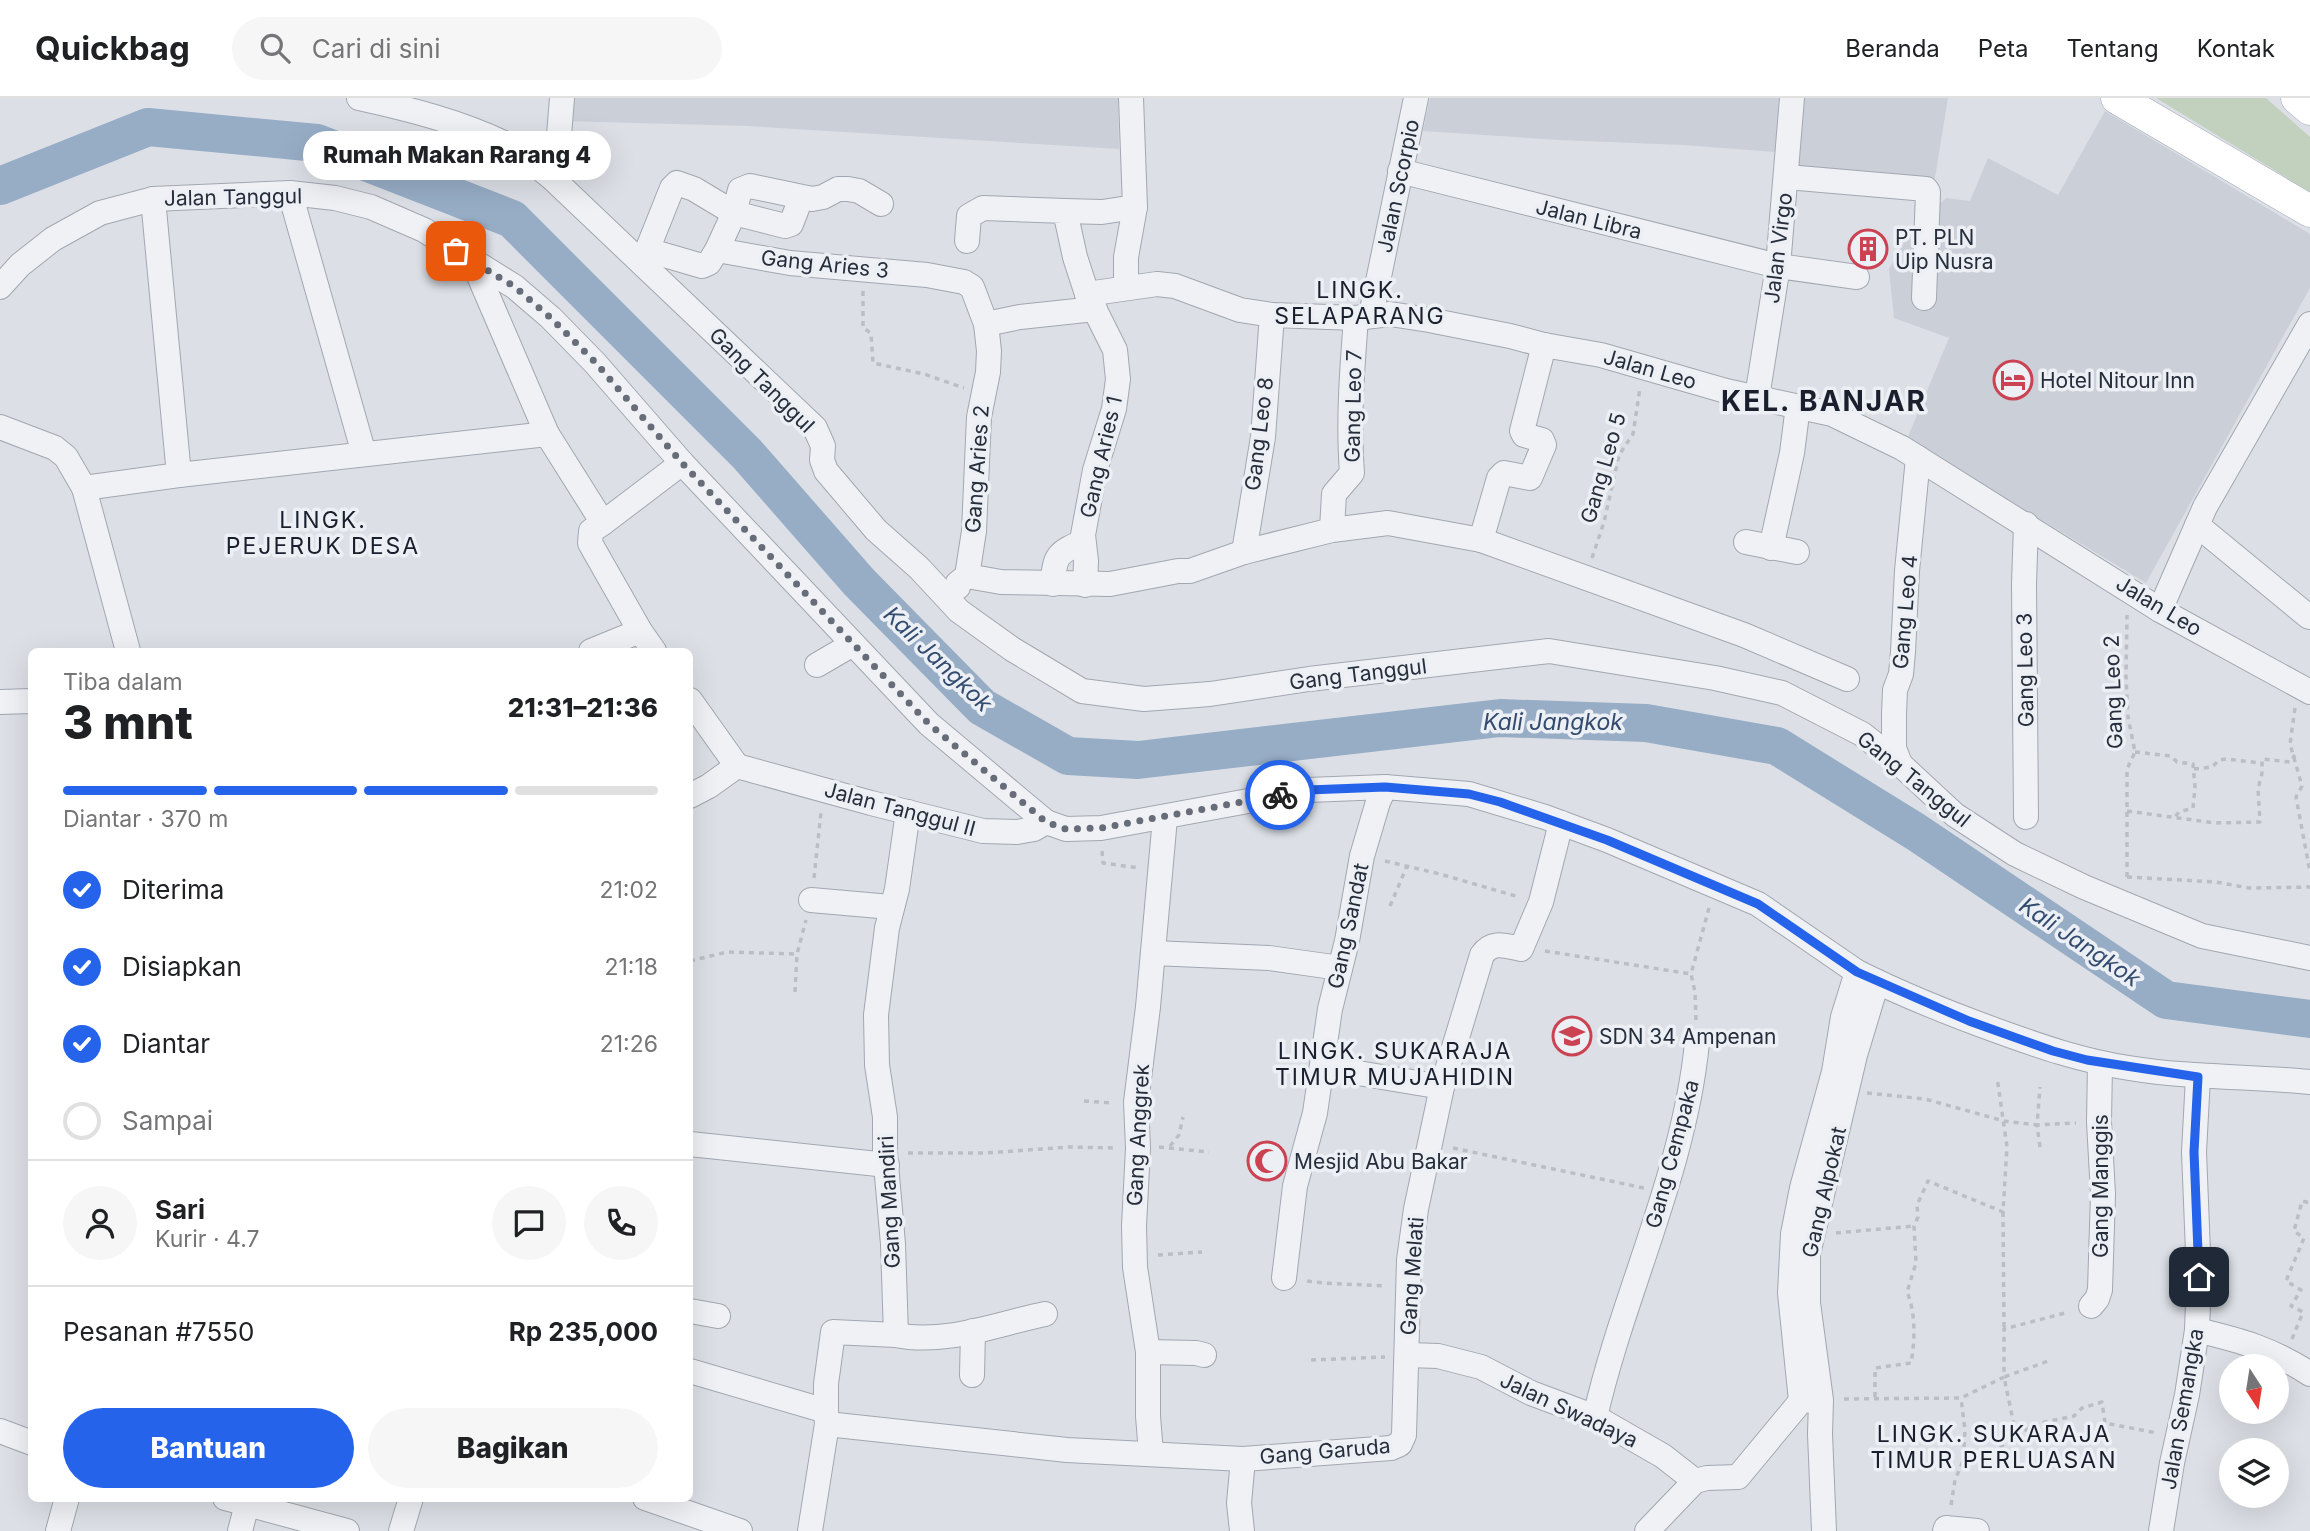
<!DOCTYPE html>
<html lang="id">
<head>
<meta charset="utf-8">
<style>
  body { margin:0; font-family:Inter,sans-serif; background:#f6f6f6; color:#202124; height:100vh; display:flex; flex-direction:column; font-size:26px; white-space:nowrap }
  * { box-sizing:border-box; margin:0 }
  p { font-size:23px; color:#757577 }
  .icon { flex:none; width:38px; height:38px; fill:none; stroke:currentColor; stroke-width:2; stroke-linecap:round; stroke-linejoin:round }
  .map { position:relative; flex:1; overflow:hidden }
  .details { position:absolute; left:28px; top:550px; width:665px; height:854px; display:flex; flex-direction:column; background:#fff; border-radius:10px; box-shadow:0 7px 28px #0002 }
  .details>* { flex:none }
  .needle { width:46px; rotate:168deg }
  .fabs { position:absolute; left:2219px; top:1256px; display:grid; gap:14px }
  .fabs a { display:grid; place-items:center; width:70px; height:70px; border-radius:50%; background:#fff; box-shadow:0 7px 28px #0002; font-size:35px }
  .pin { position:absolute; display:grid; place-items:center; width:60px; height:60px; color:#fff; margin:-30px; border-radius:14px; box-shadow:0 4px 10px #0006 }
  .courier { position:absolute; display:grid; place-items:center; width:70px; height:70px; margin:-35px; border:5px solid #2563eb; border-radius:50%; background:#fff; color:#222; box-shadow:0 2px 9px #0007 }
  .bubble { position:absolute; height:49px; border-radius:24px; background:#fff; box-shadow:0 7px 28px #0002; font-size:23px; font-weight:800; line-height:49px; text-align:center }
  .summary em { font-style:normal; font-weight:800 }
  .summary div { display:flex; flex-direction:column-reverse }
  .summary { display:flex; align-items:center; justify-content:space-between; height:119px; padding:0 35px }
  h1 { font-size:46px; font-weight:800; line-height:52px }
  .bar { display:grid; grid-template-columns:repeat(4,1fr); gap:10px 7px; align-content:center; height:84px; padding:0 35px }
  .bar i { height:9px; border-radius:5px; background:#e0e0e0 }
  .bar .selected { background:#2563eb }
  .bar p { grid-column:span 4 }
  .line { display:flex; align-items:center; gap:18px; padding:0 35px; border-top:2px solid #e0e0e0 }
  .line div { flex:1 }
  .round { display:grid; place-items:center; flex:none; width:74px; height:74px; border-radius:37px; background:#f6f6f6 }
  ol { padding:0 35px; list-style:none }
  li { display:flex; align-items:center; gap:21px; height:77px }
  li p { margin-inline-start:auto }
  li .icon { padding:7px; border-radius:50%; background:#2563eb; color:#fff; stroke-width:4 }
  li:last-child { color:#757577 }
  li i { width:38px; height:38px; border:4px solid #e0e0e0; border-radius:50% }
  .cta { display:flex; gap:14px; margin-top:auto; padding:14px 35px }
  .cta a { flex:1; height:80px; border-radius:42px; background:#2563eb; color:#fff; font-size:28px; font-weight:800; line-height:80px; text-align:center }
  .cta a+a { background:#f6f6f6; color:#202124 }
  header { display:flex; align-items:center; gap:42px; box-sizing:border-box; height:98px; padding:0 35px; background:#fff; border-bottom:2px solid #e0e0e0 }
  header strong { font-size:33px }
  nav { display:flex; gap:38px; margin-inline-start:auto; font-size:24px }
  .search { width:490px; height:63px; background:#f6f6f6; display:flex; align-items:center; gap:18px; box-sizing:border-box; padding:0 24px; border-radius:38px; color:#757577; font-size:26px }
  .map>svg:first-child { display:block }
  .built { fill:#cacfd8 }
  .green { fill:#c2d0be }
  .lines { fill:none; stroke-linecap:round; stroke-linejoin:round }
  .river { stroke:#97adc6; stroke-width:38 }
  .minor-casing { stroke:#a2a7b0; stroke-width:26 }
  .major-casing { stroke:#9ca4b2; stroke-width:33 }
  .path { stroke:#bbbec5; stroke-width:3.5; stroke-dasharray:5 5; stroke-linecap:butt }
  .minor { stroke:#eff1f5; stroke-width:24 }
  .major { stroke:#fff; stroke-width:32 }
  .done { stroke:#666c78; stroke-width:7; stroke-dasharray:0 12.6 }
  .route { stroke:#2563eb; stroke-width:9 }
  .labels { text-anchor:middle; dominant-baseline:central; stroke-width:7; stroke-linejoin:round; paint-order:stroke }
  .street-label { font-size:21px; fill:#262e3c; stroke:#eceff4 }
  .poi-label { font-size:21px; fill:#262e3c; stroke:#eceff4; text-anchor:start }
  .neighbourhood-label { font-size:23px; letter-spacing:2px; fill:#191f2d; stroke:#eceff4 }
  .water-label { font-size:23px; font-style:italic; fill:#324b6f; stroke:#eceff4 }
  .district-label { font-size:28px; font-weight:bold; letter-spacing:2px; fill:#191f2d; stroke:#eceff4 }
</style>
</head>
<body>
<header>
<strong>Quickbag</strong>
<div class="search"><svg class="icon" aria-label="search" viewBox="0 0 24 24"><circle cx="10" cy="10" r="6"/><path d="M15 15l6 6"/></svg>Cari di sini</div>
<nav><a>Beranda</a><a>Peta</a><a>Tentang</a><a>Kontak</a></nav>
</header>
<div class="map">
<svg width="2310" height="1433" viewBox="0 0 2310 1433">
  <rect width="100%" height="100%" fill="#dce0e6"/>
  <g class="built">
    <polygon points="565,0 1118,0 1119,51 747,28 564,23"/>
    <polygon points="1430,0 1779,0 1775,54 1683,47 1559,42 1423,33"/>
    <polygon points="1802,0 1948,0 1931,104 1795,75"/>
    <polygon points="2105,13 2310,136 2310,190 2146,485 1907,341 1949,240 1894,220 1889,171 1909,135 1946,100 1970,103 1988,60 2058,97"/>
  </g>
  <polygon class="green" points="2156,0 2266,0 2310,39 2310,94"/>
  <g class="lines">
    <polyline class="river" points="0,88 148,29 317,45 512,121 747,356 859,484 982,609 1068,658 1138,662 1500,620 1646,625 1777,648 1916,734 2166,902 2310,921"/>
    <defs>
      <g id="minor">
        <path d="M359,0C409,11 461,24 508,47C523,54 537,69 551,79L815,330L823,348L822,362L826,373L876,432L919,470L959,513L1012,551L1082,593L1144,601L1210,596L1309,581L1549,553L1715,580L1782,595L1862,636L1900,666L1955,717L2015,756L2084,789L2202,838L2310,860"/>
        <polyline points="1400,73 1778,168 1857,179"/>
        <polyline points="551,79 558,50 562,0"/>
        <polyline points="1787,79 1926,91 1928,94 1924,200"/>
        <polyline points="290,95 364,356"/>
        <polyline points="153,101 179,377"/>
        <polyline points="1065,113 1102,114 1135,109 1131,0"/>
        <polyline points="967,143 969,118 983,110 1065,113 1075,159 1087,196 1157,186 1175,188 1240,212 1272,217 1356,220 1390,216 1429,222 1510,238 1544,247 1601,257 1726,293 1832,316 1902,350 2160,512 2310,594"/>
        <polyline points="647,152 702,168 709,165 717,152 790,165 927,177 964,184 972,189 986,226 989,253 988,274 979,319 974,433 967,478 958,485 958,489"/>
        <polyline points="717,152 734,115 785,128 791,126 801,100"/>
        <polyline points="473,164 547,336 603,425 591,433 590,445 640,533"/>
        <polyline points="642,165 672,90 677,85 694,91 734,115 740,92 750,88 812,101 823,99 838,91 848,91 859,93 881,106"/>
        <polyline points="0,189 20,167 53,141 100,115 153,101 290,95 335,100 371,109 424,132 515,189 551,220 595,265 682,365 929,626 1046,724"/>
        <polyline points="1126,189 1126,159 1135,109"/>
        <polyline points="1371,217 1416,0"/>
        <polyline points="986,226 1020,219 1095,211"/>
        <polyline points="1757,299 1778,168 1792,0"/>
        <polyline points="0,329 55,350 66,359 84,390 128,553"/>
        <polyline points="84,390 179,377 547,336"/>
        <polyline points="603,425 682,365"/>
        <polyline points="2197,427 2309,519"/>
        <path d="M1332,431L1334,396L1352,375C1348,323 1352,272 1356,220"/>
        <polyline points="1481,442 1499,380 1504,375 1530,380 1544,347 1542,342 1524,337 1522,333 1544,247"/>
        <polyline points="1746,444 1797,454"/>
        <polyline points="1771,450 1792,355 1798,308"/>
        <polyline points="1244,454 1263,339 1272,217"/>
        <polyline points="967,478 1001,484 1110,486 1178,473 1190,473 1244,454 1332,432 1388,425 1481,442 1744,537 1847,581"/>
        <path d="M1053,486C1054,458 1058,454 1083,444"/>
        <polyline points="1085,487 1086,463 1083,437 1095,372 1114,311 1118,281 1115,252 1087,196"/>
        <polyline points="2160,512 2205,409 2310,226"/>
        <polyline points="591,553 640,533 654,553"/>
        <polyline points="817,567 853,546"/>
        <polyline points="690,602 737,668"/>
        <polyline points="0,604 32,603"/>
        <polyline points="1900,666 1894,650 1894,616 1895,592 1901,576 1903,554 1907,473 1918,360"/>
        <path d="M737,668L871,705L983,733L1017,734L1034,731L1046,724L1066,731L1101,730L1308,692L1385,689L1469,696L1545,719L1607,742L1758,806L1857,874C1901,896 1948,915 1995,932C2039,948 2082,963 2129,970C2189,980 2249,978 2310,984"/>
        <polyline points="690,698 709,688 737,668"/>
        <polyline points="2026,719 2024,486 2026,426"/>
        <polyline points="811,802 891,809"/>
        <polyline points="1153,855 1269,860 1340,870"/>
        <polyline points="1322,969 1442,989"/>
        <polyline points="690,1046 887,1067"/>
        <polyline points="1284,1180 1295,1088 1315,1015 1330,911 1347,843 1362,758 1378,704 1385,689"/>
        <polyline points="2091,1208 2097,1201 2100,1192 2103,1096 2099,1024 2100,965"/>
        <polyline points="690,1213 718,1218"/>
        <path d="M2197,1232C2242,1243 2270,1250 2310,1276"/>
        <path d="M896,1237C945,1247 997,1226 1045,1216"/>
        <polyline points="1148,1254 1196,1255 1204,1257"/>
        <polyline points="1408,1257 1438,1258 1481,1269 1531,1295 1595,1319 1663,1358 1695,1383 1647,1433"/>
        <polyline points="690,1273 826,1313 827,1326 810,1433"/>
        <polyline points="972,1277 973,1233"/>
        <polyline points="1801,1303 1790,1195 1793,1136 1802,1090 1834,974 1843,919 1857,874"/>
        <polyline points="826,1313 826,1286 833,1234 896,1237 893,1146 885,1055 885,1019 877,967 876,917 887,830 897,791 908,714"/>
        <path d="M1595,1319C1624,1193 1684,1075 1697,945"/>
        <path d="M827,1326L1067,1352L1243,1361L1391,1350L1400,1346L1404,1337L1409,1162L1416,1111L1442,989L1482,857C1492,842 1506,848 1521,851L1541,804L1561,725"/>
        <polyline points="0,1333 32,1345"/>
        <polyline points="1151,1355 1148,1318 1148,1254 1135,1169 1134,1128 1138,1050 1136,1004 1148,909 1165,720"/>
        <polyline points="1695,1383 1707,1380 1738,1379 1801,1303 1815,1302"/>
        <polyline points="225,1400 347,1433"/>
        <polyline points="645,1400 740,1433"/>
        <polyline points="58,1433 67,1400"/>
        <polyline points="240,1433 247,1406"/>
        <polyline points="401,1433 411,1400"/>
        <polyline points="1242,1433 1239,1405 1243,1361"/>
        <polyline points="1824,1433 1820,1336 1821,1302 1808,1205 1808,1156 1855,957 1877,884"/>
        <polyline points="1945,1433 1946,1430 1977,1433"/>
        <polyline points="2161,1433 2172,1365 2187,1297 2197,1232 2199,1179 2194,1054 2198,979"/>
      </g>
      <g id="major">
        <polyline points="2117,0 2310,113"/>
        <polyline points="2297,0 2310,11"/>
      </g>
    </defs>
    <use href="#minor" class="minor-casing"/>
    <use href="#major" class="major-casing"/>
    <g class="path">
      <polyline points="863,193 863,230 871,235 873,265 924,276 964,290"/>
      <polyline points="1592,460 1604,424 1619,357 1633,336 1640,290"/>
      <polyline points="2295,610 2290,646 2302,688 2296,699 2310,774"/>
      <polyline points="2135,654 2171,658 2177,664 2193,666 2195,689 2193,710 2179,714 2175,719"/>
      <polyline points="2194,671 2212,669 2219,662 2226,661 2261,665"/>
      <polyline points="2127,713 2215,725 2260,724 2258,691 2262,675 2262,661 2290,664 2295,657"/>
      <polyline points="1102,753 1103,765 1139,770"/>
      <polyline points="1385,763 1440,776 1519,799"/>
      <polyline points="2127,779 2127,671 2135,654 2128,619 2126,579 2127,517"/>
      <polyline points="2127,779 2216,784 2249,790 2310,789"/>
      <polyline points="814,780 821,714"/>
      <polyline points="1390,808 1407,768"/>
      <polyline points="1545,853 1691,876"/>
      <polyline points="690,863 727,854 797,856"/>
      <polyline points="795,894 797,856 806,822"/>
      <polyline points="1696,922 1695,894 1691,876 1709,810"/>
      <polyline points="1867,995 1925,1001 2004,1023 2037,1027 2040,989"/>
      <polyline points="1084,1003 1113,1005"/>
      <polyline points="1170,1048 1179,1037 1183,1019"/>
      <polyline points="1159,1049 1209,1054"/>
      <polyline points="2040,1049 2037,1027 2076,1025"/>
      <polyline points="1453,1050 1644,1090"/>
      <polyline points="908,1055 986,1055 1069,1049 1117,1050"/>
      <polyline points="2003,1114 2004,1231"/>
      <polyline points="1836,1135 1914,1128"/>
      <polyline points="1158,1157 1202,1154"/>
      <path d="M1307,1183C1333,1187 1359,1186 1386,1188"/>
      <polyline points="2292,1241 2303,1214 2291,1208 2301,1192 2286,1183 2304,1140 2294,1133 2302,1103 2310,1105"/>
      <polyline points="1311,1262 1385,1259"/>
      <path d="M1875,1299V1270L1911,1265C1915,1243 1916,1215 1907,1194L1916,1165L1914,1128L1918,1119L1917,1107L1928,1083L2003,1114L2007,1049L1997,979"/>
      <polyline points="1844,1301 1961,1300 2004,1279 2004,1231 2069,1214"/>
      <polyline points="2016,1337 2004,1279 2051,1262"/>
      <polyline points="1963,1363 1990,1357 2016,1337 2040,1325 2074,1318 2082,1310 2102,1304 2105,1325 2157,1335"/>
      <polyline points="1951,1407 1955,1382 1963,1363 1965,1332 1961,1300"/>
    </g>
    <use href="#minor" class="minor"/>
    <use href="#major" class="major"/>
  </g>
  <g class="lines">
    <polyline class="done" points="456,153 515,189 551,220 596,265 682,365 929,626 1046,724 1066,731 1101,730 1280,697"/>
    <polyline class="route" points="1280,697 1308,692 1385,689 1469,696 1500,704 1607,742 1758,806 1857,874 1969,923 2053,953 2087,962 2198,979 2194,1054 2199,1179"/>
  </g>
  <defs>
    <symbol id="building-ring" viewBox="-11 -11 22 22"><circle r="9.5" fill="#eceff4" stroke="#cb4252" stroke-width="1.5"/><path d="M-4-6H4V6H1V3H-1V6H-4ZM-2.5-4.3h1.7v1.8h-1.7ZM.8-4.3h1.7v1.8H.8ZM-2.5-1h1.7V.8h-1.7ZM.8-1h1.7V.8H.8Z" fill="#cb4252"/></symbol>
    <symbol id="hotel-ring" viewBox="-11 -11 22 22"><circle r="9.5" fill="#eceff4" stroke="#cb4252" stroke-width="1.5"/><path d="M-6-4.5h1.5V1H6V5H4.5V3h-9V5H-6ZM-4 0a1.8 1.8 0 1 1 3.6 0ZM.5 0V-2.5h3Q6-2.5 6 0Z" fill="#cb4252"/></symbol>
    <symbol id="school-ring" viewBox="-11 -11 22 22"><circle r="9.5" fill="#eceff4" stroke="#cb4252" stroke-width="1.5"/><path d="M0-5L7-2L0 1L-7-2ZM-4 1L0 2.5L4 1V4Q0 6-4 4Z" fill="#cb4252"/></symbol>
    <symbol id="mosque-ring" viewBox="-11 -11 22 22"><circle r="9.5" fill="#eceff4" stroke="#cb4252" stroke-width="1.5"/><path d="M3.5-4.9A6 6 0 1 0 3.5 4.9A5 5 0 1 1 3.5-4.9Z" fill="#cb4252"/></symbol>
  </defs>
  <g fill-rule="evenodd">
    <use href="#building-ring" x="1846" y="129" width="44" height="44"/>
    <use href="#hotel-ring" x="1991" y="260" width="44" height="44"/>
    <use href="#school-ring" x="1550" y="916" width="44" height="44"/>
    <use href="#mosque-ring" x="1245" y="1041" width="44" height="44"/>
  </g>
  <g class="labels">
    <g class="street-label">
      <text transform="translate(1398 88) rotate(-78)">Jalan Scorpio</text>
      <text transform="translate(233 99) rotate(-1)">Jalan Tanggul</text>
      <text transform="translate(1589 121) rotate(14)">Jalan Libra</text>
      <text transform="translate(1778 150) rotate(-83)">Jalan Virgo</text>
      <text transform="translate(825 166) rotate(6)">Gang Aries 3</text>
      <text transform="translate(1650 271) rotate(16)">Jalan Leo</text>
      <text transform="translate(762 282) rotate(45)">Gang Tanggul</text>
      <text transform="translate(1353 308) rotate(-89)">Gang Leo 7</text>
      <text transform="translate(1259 336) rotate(-83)">Gang Leo 8</text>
      <text transform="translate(1101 359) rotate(-77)">Gang Aries 1</text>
      <text transform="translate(1603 370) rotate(-74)">Gang Leo 5</text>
      <text transform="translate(977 371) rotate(-86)">Gang Aries 2</text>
      <text transform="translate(2159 508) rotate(31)">Jalan Leo</text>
      <text transform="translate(1905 514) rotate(-85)">Gang Leo 4</text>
      <text transform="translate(2025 572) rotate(-91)">Gang Leo 3</text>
      <text transform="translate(1358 576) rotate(-7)">Gang Tanggul</text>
      <text transform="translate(2113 594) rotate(-92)">Gang Leo 2</text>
      <text transform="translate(1914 681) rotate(39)">Gang Tanggul</text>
      <text transform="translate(900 711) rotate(15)">Jalan Tanggul II</text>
      <text transform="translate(1348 828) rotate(-78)">Gang Sandat</text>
      <text transform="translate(1138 1037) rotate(-87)">Gang Anggrek</text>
      <text transform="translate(1672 1056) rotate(-75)">Gang Cempaka</text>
      <text transform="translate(2100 1088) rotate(-90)">Gang Manggis</text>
      <text transform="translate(1824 1094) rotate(-77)">Gang Alpokat</text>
      <text transform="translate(889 1104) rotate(-93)">Gang Mandiri</text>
      <text transform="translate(1412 1178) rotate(-86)">Gang Melati</text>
      <text transform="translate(2182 1311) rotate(-80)">Jalan Semangka</text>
      <text transform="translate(1569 1312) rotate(25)">Jalan Swadaya</text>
      <text transform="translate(1325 1353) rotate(-5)">Gang Garuda</text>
    </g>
    <g class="poi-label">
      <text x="1895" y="139">PT. PLN<tspan x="1895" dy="24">Uip Nusra</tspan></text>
      <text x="2040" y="282">Hotel Nitour Inn</text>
      <text x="1599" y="938">SDN 34 Ampenan</text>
      <text x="1294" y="1063">Mesjid Abu Bakar</text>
    </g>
    <g class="neighbourhood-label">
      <text x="1360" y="192">LINGK.<tspan x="1360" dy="26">SELAPARANG</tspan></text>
      <text x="323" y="422">LINGK.<tspan x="323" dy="26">PEJERUK DESA</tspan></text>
      <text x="1395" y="953">LINGK. SUKARAJA<tspan x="1395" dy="26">TIMUR MUJAHIDIN</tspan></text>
      <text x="1994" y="1336">LINGK. SUKARAJA<tspan x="1994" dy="26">TIMUR PERLUASAN</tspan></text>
    </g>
    <g class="water-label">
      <text transform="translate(938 561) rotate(44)">Kali Jangkok</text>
      <text x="1553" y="624">Kali Jangkok</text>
      <text transform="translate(2080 844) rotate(34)">Kali Jangkok</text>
    </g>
    <g class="district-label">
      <text x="1824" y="303">KEL. BANJAR</text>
    </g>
  </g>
</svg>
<div class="fabs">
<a><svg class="needle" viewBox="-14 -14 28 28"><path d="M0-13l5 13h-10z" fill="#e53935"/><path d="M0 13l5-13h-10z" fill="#757577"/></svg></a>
<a><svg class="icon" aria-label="layers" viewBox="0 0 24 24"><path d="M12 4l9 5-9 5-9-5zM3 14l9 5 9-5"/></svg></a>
</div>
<div class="pin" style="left:456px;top:153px;background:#ea580c"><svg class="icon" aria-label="bag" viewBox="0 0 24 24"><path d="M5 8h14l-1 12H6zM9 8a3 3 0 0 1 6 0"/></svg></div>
<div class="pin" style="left:2199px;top:1179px;background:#1f2937"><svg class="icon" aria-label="home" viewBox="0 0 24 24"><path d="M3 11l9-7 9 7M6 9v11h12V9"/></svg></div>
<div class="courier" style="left:1280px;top:697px"><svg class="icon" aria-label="bike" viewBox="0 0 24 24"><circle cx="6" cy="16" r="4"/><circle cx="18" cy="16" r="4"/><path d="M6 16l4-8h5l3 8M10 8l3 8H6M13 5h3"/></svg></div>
<div class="bubble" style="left:303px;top:33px;width:308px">Rumah Makan Rarang 4</div>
<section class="details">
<div class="summary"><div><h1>3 mnt</h1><p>Tiba dalam</p></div><em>21:31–21:36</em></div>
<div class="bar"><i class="selected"></i><i class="selected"></i><i class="selected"></i><i></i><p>Diantar · 370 m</p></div>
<ol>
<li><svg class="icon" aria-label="check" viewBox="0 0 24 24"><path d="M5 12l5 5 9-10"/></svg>Diterima<p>21:02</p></li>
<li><svg class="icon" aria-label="check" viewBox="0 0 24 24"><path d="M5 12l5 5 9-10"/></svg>Disiapkan<p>21:18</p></li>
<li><svg class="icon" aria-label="check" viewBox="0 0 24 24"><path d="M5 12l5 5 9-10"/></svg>Diantar<p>21:26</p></li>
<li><i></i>Sampai</li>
</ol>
<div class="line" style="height:126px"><a class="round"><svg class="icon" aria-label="person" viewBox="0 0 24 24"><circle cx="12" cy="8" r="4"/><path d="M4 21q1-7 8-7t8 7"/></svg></a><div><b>Sari</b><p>Kurir · 4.7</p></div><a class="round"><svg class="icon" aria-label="chat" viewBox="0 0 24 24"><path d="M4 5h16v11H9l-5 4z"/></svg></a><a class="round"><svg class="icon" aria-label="phone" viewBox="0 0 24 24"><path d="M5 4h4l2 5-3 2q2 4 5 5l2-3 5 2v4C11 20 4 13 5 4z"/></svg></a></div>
<div class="line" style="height:91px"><div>Pesanan #7550</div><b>Rp 235,000</b></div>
<div class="cta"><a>Bantuan</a><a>Bagikan</a></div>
</section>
</div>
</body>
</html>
